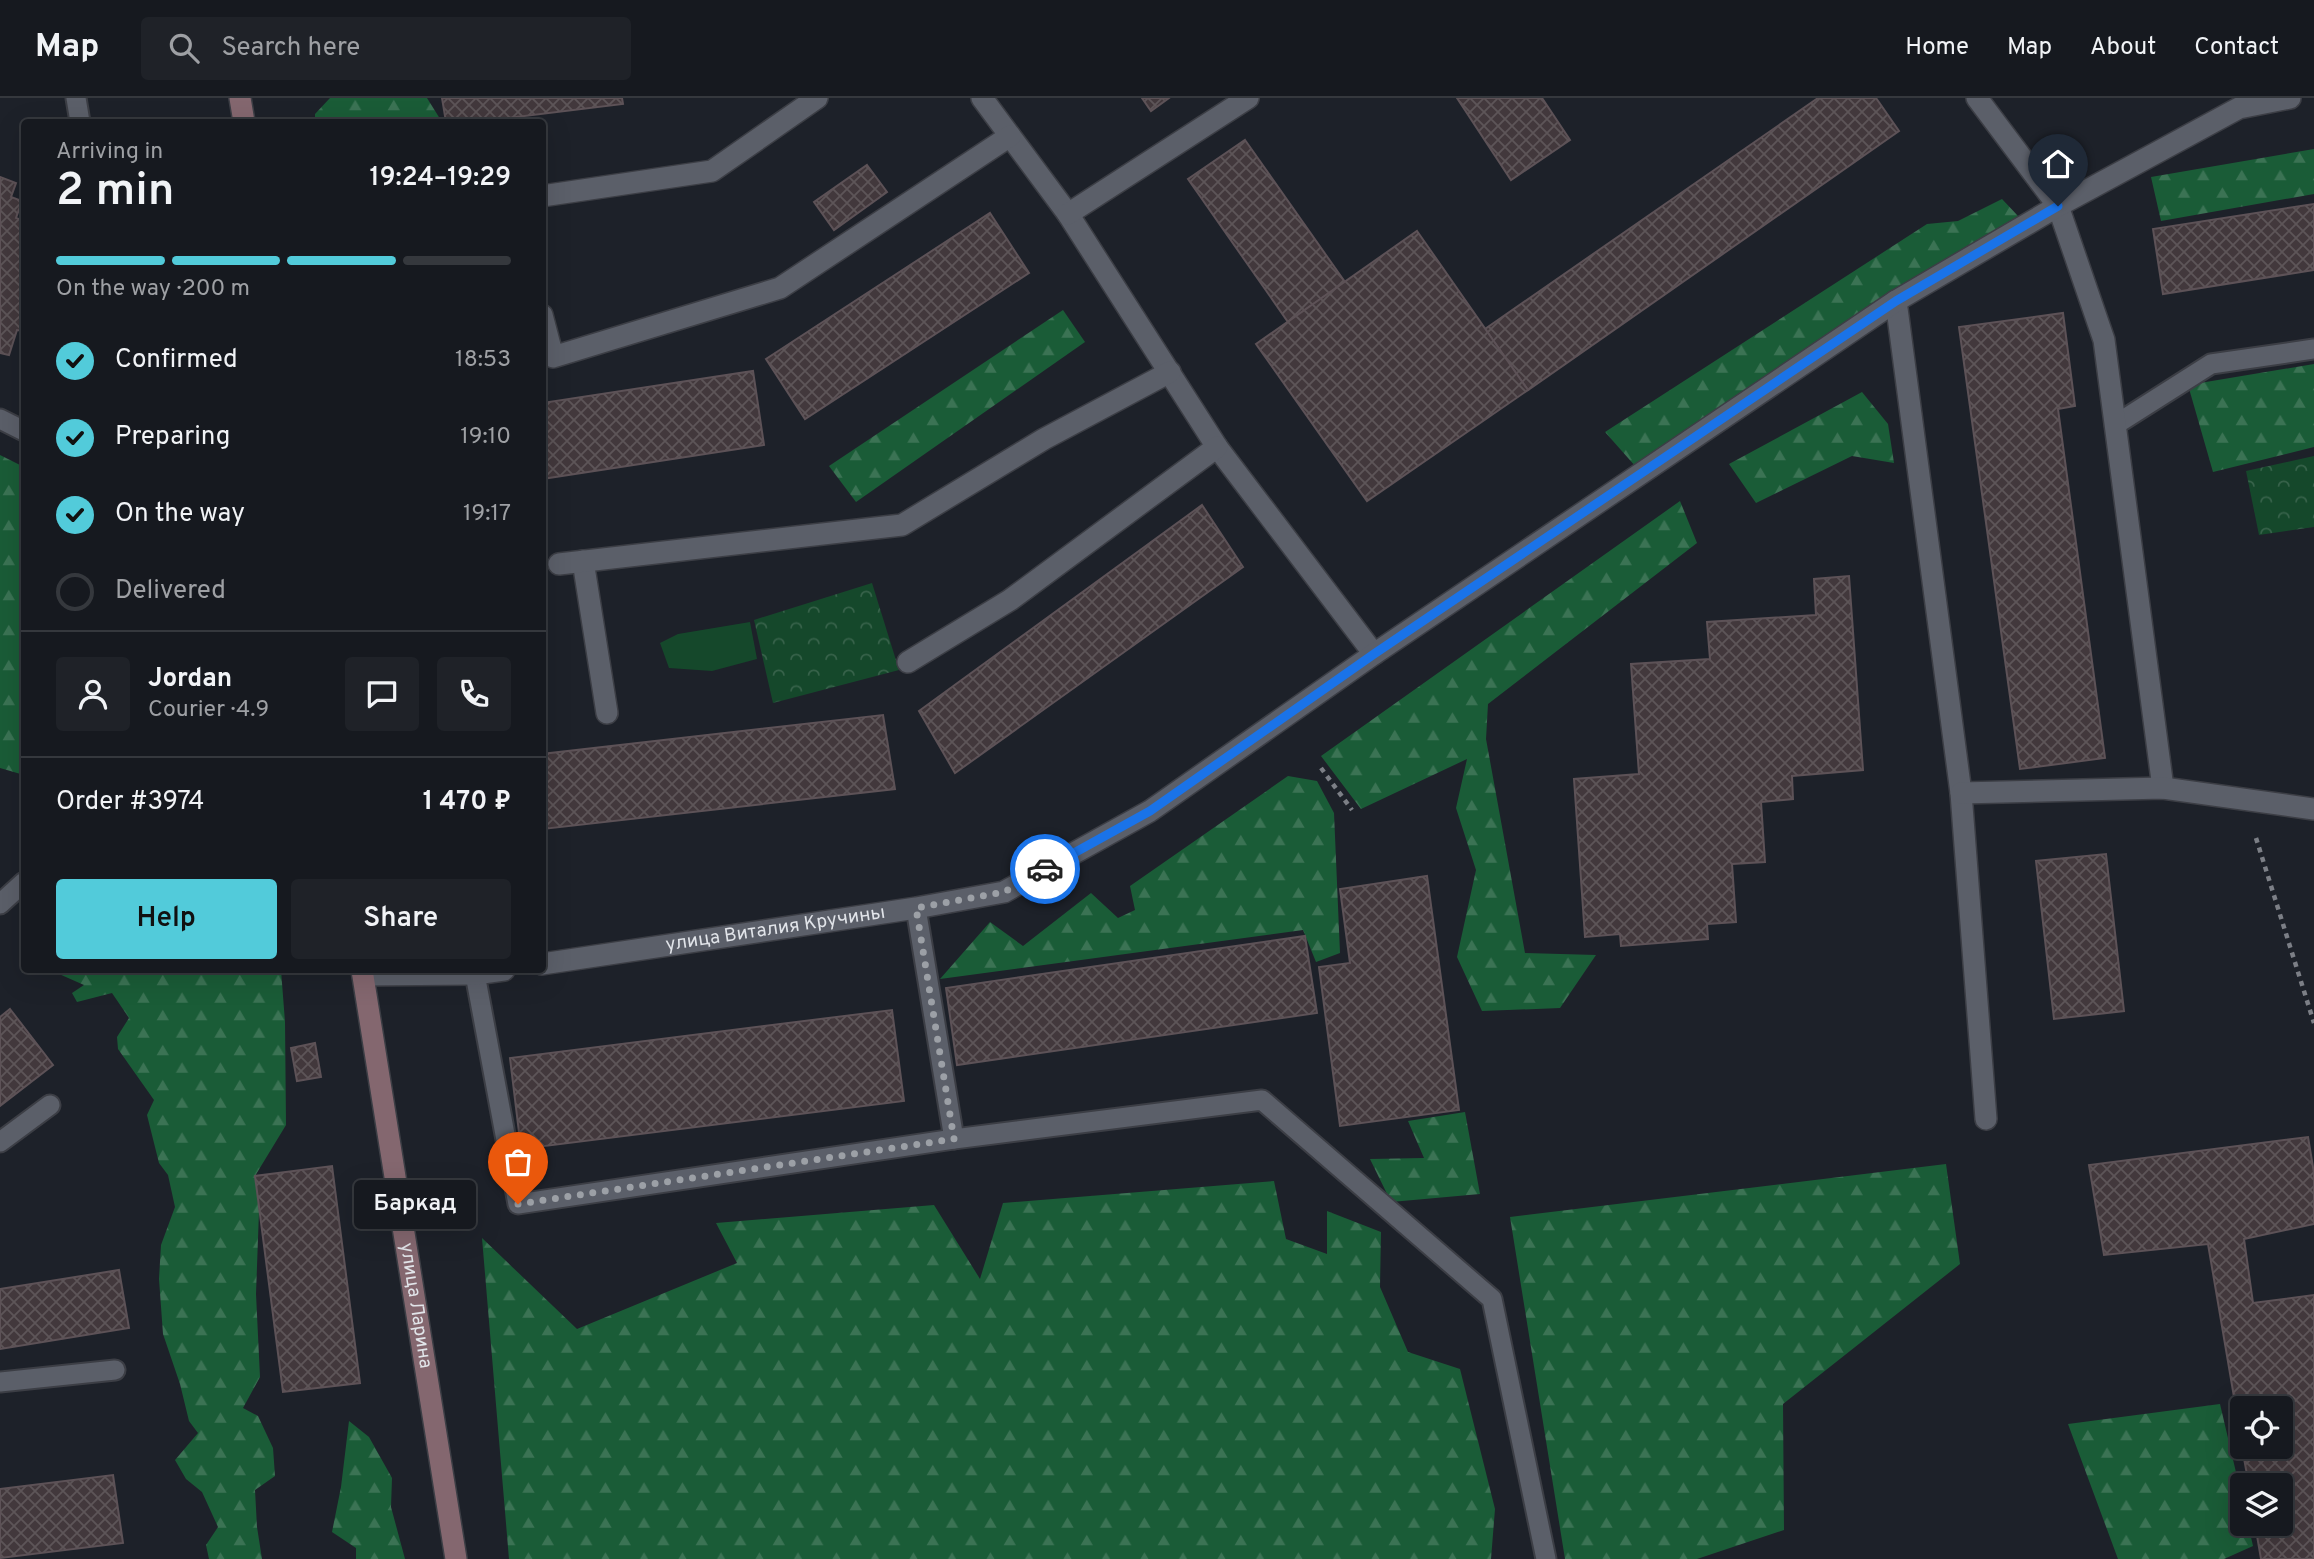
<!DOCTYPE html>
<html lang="en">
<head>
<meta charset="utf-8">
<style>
  body { margin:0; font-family:Overpass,sans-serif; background:#1f2228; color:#f1f3f6; height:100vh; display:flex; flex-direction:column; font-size:26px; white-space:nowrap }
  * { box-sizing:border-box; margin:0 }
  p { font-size:23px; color:#9ea0a4 }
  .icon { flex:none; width:38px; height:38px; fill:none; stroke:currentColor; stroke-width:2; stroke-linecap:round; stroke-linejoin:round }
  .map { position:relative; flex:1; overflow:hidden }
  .sheet { position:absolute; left:21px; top:21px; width:525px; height:854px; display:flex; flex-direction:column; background:#16191f; border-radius:7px; box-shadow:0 7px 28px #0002,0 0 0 2px #35383d }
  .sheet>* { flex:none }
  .tools { position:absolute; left:2230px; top:1298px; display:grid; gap:14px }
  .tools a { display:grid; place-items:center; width:63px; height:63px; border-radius:7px; background:#16191f; box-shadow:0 7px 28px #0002,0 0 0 2px #35383d; font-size:35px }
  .pin { position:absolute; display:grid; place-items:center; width:60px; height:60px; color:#fff; margin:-72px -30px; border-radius:50% 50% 50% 0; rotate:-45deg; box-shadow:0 0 7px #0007 }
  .pin .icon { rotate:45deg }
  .courier { position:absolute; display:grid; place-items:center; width:70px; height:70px; margin:-35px; border:5px solid #1a73e8; border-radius:50%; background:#fff; color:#222; box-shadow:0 2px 9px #0007 }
  .bubble { position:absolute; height:49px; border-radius:7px; background:#16191f; box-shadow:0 7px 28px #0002,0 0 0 2px #35383d; font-size:23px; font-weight:600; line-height:49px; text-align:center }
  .overview em { font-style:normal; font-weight:600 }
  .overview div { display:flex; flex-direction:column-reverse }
  .overview { display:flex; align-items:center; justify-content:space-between; height:119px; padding:0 35px }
  h1 { font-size:46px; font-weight:600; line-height:52px }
  .bar { display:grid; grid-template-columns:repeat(4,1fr); gap:10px 7px; align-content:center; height:84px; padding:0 35px }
  .bar i { height:9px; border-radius:5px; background:#35383d }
  .bar .active { background:#52cbda }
  .bar p { grid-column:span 4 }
  .line { display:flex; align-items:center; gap:18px; padding:0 35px; border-top:2px solid #35383d }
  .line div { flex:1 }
  .round { display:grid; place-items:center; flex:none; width:74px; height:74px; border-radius:7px; background:#1f2228 }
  ol { padding:0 35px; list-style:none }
  li { display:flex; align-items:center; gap:21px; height:77px }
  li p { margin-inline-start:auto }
  li .icon { padding:7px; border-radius:50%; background:#52cbda; color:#111; stroke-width:4 }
  li:last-child { color:#9ea0a4 }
  li i { width:38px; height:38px; border:4px solid #35383d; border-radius:50% }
  .button { display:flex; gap:14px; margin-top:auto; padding:14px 35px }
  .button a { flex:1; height:80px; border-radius:7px; background:#52cbda; color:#111; font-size:28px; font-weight:600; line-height:80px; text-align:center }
  .button a+a { background:#1f2228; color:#f1f3f6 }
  header { display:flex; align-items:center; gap:42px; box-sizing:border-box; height:98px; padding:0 35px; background:#16191f; border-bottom:2px solid #35383d }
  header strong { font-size:33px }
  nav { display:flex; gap:38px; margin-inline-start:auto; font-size:24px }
  .search { width:490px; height:63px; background:#1f2228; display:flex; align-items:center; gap:18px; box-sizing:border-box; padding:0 24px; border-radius:7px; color:#9ea0a4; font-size:26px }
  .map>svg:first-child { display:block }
  .forest { fill:url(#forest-firs) }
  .park { fill:url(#park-crowns) }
  .pitch { fill:#15482b }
  .building { fill:url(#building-cross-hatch); stroke:#5d5257; stroke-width:2 }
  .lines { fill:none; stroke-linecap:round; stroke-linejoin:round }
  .lane-casing { stroke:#3c3e45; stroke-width:23 }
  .street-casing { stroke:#3c3e45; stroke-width:24 }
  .secondary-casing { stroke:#3c3e45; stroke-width:24 }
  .path { stroke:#7c7f86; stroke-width:4.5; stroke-dasharray:5 5; stroke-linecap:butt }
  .lane { stroke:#5b5f69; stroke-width:19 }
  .street { stroke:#5b5f69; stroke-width:21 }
  .secondary { stroke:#84676f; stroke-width:21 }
  .done { stroke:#9ca0a6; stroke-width:7; stroke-dasharray:0 12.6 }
  .route { stroke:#1a73e8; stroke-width:9 }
  .labels { text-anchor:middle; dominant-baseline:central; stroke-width:5; stroke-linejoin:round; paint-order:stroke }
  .street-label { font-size:19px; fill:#e1e4e9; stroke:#1d2129 }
</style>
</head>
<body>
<header>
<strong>Map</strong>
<div class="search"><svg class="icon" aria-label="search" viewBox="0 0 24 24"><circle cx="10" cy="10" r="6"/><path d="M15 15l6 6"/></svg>Search here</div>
<nav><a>Home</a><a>Map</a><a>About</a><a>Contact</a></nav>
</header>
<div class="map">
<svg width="2314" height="1461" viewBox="0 0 2314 1461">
  <defs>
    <pattern id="forest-firs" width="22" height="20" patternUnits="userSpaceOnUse" patternTransform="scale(1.75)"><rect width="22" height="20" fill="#1a5c37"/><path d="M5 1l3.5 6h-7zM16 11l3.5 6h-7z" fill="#3b7354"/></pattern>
    <pattern id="park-crowns" width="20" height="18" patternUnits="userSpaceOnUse" patternTransform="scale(1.75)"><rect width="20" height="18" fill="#15482b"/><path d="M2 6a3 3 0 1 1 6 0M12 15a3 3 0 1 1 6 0" fill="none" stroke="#37624a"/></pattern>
    <pattern id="building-cross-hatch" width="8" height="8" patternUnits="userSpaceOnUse" patternTransform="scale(1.75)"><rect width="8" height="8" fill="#42383c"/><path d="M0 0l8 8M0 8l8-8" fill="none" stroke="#5d5558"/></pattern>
  </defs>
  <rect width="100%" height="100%" fill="#1d2129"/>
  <g class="forest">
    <polygon points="330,0 427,0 442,24 315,24 315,16"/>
    <polygon points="2314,51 2314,96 2161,123 2151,79"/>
    <polygon points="2002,101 2019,119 1636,369 1605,334 1927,126 1958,123"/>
    <polygon points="1063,212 1085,244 856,404 829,368"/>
    <polygon points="2314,266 2314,349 2213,374 2188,287"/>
    <polygon points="1862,294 1888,326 1894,365 1852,358 1756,405 1729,366"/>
    <polygon points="0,357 24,369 24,677 0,670"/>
    <polygon points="1680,403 1697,445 1488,606 1486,641 1525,855 1596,857 1560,910 1482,913 1457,859 1476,772 1456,710 1467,661 1361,711 1321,658"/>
    <polygon points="1288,678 1317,683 1334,715 1340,855 1316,864 1303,832 940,881 990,824 1023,848 1091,795 1118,820 1135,812 1130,788"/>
    <polygon points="50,872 281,872 285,924 286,1027 255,1078 259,1113 256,1196 260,1279 243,1310 258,1318 273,1350 275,1378 255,1392 257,1429 262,1461 209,1461 206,1447 218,1429 202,1394 186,1381 175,1362 198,1335 189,1323 180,1286 163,1236 159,1181 161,1147 175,1109 168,1077 159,1065 147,1017 154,1002 118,951 117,939 129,920 112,895 77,904 72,895 84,887"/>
    <polygon points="1465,1014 1480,1096 1391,1104 1370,1061 1424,1060 1408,1023"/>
    <polygon points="1946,1066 1960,1166 1783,1306 1784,1432 1697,1461 1565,1461 1510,1119"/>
    <polygon points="1274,1083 1286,1141 1327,1156 1327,1113 1381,1134 1380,1189 1408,1254 1460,1271 1495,1411 1491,1461 509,1461 482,1140 577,1231 737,1165 716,1125 934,1107 980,1181 1003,1105"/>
    <polygon points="2220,1306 2242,1400 2242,1426 2248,1426 2253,1448 2224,1461 2118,1461 2068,1326"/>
    <polygon points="349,1323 369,1339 392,1380 391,1409 405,1461 356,1461 356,1450 332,1434 341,1389"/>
  </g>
  <g class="park">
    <polygon points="2314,358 2314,429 2259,437 2246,373"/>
    <polygon points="872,485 899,572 773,605 754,522"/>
  </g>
  <polygon class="pitch" points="750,524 757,561 712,573 669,570 660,545 678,536"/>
  <g class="building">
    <polygon points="442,0 622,0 623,6 476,24 446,24"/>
    <polygon points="1142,0 1169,0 1151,13"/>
    <polygon points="1457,0 1542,0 1570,42 1511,82"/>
    <polygon points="1818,0 1876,0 1899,33 1528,292 1485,231"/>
    <polygon points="1245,42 1345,184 1288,224 1188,81"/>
    <polygon points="867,67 887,94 834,132 814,104"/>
    <polygon points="0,79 16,85 11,99 22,103 16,120 24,123 24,233 17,232 9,257 0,255"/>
    <polygon points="2314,106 2314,172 2163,196 2153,131"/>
    <polygon points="990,115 1029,175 805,321 766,261"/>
    <polygon points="1417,133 1528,292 1367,403 1256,246"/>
    <polygon points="2063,215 2075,308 2058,311 2105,660 2020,671 1959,229"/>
    <polygon points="753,273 764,347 542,381 542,305"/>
    <polygon points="1202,407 1243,469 955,675 919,613"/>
    <polygon points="1849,478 1863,672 1792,678 1793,701 1761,704 1765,764 1732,766 1736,824 1707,826 1708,841 1621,848 1620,836 1585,839 1574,681 1639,676 1631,566 1710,561 1707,524 1816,517 1814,481"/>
    <polygon points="883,617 895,691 543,731 542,656"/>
    <polygon points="2106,756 2124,913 2054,921 2036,763"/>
    <polygon points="1427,778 1459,1012 1340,1028 1319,869 1350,865 1340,791"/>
    <polygon points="1305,838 1317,915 957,967 946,890"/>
    <polygon points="10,911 53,967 0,1008 0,919"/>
    <polygon points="892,912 904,1003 521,1051 510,960"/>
    <polygon points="315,945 321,979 297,983 291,950"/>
    <polygon points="2308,1039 2314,1075 2314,1126 2244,1141 2253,1205 2314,1197 2314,1461 2261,1461 2255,1426 2280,1426 2280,1388 2249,1388 2242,1349 2280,1349 2280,1311 2242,1311 2242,1346 2208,1146 2104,1157 2089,1067"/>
    <polygon points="332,1068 360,1285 283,1294 255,1078"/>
    <polygon points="119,1172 129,1230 0,1251 0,1191"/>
    <polygon points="113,1377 123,1445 0,1460 0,1391"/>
  </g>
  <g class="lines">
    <defs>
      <g id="lane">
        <polyline points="76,0 80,24"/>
        <polyline points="0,321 24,333"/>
        <polyline points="2115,327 2211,266 2314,251"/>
        <polyline points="0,806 24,784"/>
        <polyline points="916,810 954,1041"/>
        <polyline points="475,876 518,1106 954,1041 1262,1002 1492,1201 1546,1461"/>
        <polyline points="0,1044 50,1007"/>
        <polyline points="0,1284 115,1272"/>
      </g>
      <g id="street">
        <polyline points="982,0 1068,116 1217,349 1374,556"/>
        <polyline points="1977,0 2058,108 2104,242 2163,690"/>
        <polyline points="542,98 712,73 817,0"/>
        <polyline points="1068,116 1248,0"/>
        <polyline points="1896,203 1961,695 1986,1021"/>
        <polyline points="542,217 553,259 780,190 1010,38"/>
        <polyline points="583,463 607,615"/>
        <polyline points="559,466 902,427 1044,341 1170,274"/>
        <polyline points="908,564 1010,502 1217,349"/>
        <polyline points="1961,695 2163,690 2314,711"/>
        <path id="s1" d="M542,866L916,810L1004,794L1150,713L1374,556L1896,203L2058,108L2239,10L2290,0"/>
        <polyline points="363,877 475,876 504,872"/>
      </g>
      <g id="secondary">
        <polyline points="240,0 244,24"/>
        <path id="s2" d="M362,872L456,1461"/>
      </g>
    </defs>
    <use href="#lane" class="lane-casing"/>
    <use href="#street" class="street-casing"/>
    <use href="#secondary" class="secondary-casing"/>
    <g class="path">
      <polyline points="1321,670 1352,712"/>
      <polyline points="2256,740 2314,925"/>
    </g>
    <use href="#lane" class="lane"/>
    <use href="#street" class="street"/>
    <use href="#secondary" class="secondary"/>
  </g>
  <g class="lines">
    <polyline class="done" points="518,1106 954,1041 916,810 1004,794 1045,771"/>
    <polyline class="route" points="1045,771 1150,713 1374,556 1896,203 2058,108"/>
  </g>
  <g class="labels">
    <g class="street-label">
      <text stroke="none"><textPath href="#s1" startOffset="236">улица Виталия Кручины</textPath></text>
      <text stroke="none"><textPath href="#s2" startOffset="340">улица Ларина</textPath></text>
    </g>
  </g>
</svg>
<div class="tools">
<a><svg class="icon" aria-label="locate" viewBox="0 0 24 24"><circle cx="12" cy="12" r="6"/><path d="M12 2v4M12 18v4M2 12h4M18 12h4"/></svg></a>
<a><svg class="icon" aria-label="layers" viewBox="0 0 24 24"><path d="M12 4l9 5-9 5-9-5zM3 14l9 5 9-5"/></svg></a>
</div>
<div class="pin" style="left:518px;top:1106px;background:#ea580c"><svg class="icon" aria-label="bag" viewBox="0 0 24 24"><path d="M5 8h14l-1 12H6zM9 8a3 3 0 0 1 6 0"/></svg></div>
<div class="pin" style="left:2058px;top:108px;background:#1f2937"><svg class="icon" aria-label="home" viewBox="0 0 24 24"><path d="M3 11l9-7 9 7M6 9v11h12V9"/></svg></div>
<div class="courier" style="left:1045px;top:771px"><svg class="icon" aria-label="car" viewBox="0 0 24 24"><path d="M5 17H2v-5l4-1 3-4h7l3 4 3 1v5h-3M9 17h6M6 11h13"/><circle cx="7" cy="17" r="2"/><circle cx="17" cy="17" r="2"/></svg></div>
<div class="bubble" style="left:354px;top:1082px;width:122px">Баркад</div>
<section class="sheet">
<div class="overview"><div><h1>2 min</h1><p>Arriving in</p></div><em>19:24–19:29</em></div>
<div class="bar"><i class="active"></i><i class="active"></i><i class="active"></i><i></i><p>On the way · 200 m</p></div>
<ol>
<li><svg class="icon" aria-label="check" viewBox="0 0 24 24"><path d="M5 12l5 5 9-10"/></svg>Confirmed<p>18:53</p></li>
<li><svg class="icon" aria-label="check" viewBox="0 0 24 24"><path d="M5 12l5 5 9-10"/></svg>Preparing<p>19:10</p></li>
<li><svg class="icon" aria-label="check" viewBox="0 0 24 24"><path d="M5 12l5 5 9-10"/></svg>On the way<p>19:17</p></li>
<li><i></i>Delivered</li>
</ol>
<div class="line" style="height:126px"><a class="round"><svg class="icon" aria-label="person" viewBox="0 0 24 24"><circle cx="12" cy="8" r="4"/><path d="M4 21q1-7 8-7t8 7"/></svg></a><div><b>Jordan</b><p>Courier · 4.9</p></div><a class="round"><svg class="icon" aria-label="chat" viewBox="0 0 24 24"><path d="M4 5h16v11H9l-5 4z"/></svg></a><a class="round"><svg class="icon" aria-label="phone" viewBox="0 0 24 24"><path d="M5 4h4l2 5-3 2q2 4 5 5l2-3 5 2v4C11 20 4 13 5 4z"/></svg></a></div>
<div class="line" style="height:91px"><div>Order #3974</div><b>1 470 ₽</b></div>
<div class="button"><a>Help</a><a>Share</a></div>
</section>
</div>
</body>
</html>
